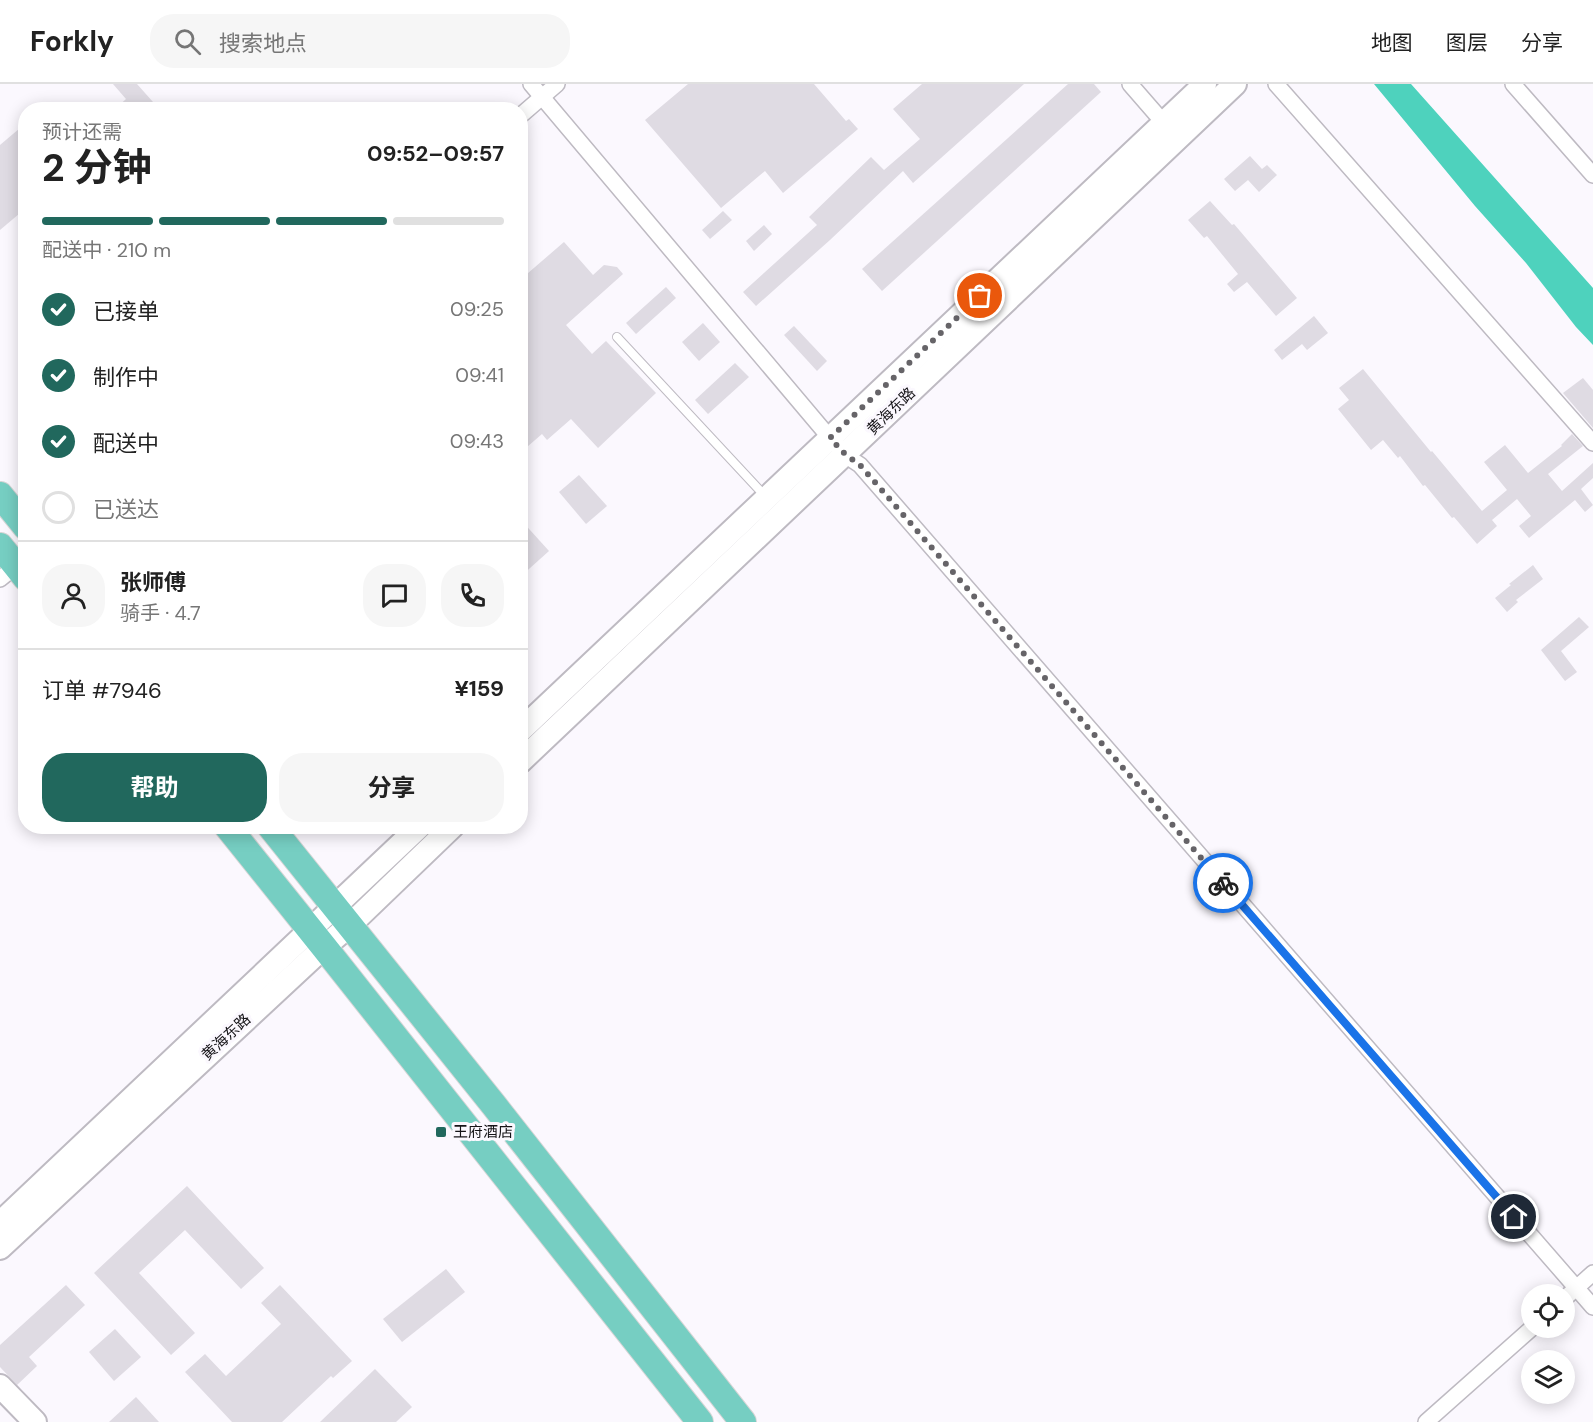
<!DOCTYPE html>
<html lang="zh">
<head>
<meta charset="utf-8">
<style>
  body { margin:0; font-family:"DM Sans","Noto Sans SC",sans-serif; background:#f6f6f6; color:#222; height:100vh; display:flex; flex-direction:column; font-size:22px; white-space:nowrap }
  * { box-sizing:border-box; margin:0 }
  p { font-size:20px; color:#767676 }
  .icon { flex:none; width:33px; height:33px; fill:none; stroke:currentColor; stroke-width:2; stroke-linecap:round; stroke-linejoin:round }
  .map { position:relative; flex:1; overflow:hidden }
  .drawer { position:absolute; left:18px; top:18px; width:510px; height:732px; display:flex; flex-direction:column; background:#fff; border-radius:24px; box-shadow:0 3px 15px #0003 }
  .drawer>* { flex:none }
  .tools { position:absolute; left:1521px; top:1200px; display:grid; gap:12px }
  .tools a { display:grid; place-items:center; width:54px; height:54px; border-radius:50%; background:#fff; box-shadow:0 3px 15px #0003; font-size:30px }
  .pin { position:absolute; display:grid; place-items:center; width:51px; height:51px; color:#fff; margin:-26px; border:3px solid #fff; border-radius:50%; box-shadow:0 2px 6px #0007 }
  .courier { position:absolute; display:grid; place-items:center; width:60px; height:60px; margin:-30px; border:4px solid #1a73e8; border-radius:50%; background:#fff; color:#222; box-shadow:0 2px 8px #0007 }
  .head em { font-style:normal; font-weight:700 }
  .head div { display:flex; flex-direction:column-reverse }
  .head { display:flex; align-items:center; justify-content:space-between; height:102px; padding:0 24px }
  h1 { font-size:39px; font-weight:700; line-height:45px }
  .bar { display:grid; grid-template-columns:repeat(4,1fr); gap:9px 6px; align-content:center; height:72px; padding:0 24px }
  .bar i { height:8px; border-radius:4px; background:#e0e0e0 }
  .bar .on { background:#21685d }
  .bar p { grid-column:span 4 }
  .line { display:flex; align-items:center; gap:15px; padding:0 24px; border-top:2px solid #e0e0e0 }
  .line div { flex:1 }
  .round { display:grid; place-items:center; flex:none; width:63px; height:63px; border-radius:24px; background:#f6f6f6 }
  ol { padding:0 24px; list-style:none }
  li { display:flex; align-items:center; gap:18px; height:66px }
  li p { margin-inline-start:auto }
  li .icon { padding:6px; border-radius:50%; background:#21685d; color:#fff; stroke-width:4 }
  li:last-child { color:#767676 }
  li i { width:33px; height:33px; border:3px solid #e0e0e0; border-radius:50% }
  .action { display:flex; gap:12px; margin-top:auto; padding:12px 24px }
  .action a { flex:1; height:69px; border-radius:24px; background:#21685d; color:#fff; font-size:24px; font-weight:700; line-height:69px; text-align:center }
  .action a+a { background:#f6f6f6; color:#222 }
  header { display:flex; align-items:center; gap:36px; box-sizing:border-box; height:84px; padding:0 30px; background:#fff; border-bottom:2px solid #e0e0e0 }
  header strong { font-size:28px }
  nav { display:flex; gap:33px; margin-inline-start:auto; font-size:21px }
  .search { width:420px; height:54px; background:#f6f6f6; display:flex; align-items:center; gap:15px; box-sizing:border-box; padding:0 21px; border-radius:24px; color:#767676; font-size:22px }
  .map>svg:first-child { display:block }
  .water { fill:#4ed2bd }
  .building { fill:#dfdbe3 }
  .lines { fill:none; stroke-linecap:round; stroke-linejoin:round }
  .lane-casing { stroke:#bebac2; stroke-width:10 }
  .street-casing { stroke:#bebac2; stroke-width:18 }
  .secondary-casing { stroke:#bebac2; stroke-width:26 }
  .primary-casing { stroke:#d5d5d5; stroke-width:28 }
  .lane { stroke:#fff; stroke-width:8 }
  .street { stroke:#fff; stroke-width:15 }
  .secondary { stroke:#fff; stroke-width:22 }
  .primary { stroke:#76cec2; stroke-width:26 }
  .done { stroke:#666468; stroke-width:6; stroke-dasharray:0 10.8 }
  .route { stroke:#1a73e8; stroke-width:8 }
  .poi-dot { fill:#21685d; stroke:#fbf8fe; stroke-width:2 }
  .labels { text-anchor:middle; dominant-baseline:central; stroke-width:6; stroke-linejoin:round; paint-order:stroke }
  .street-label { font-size:15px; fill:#151417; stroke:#fbf8fe }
  .poi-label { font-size:15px; fill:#151417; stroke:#fbf8fe; text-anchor:start }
</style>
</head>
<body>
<header>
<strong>Forkly</strong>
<div class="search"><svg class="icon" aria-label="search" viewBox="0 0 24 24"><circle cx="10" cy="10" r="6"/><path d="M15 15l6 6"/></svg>搜索地点</div>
<nav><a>地图</a><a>图层</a><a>分享</a></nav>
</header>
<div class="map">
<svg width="1593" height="1338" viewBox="0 0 1593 1338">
  <rect width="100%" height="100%" fill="#fbf8fe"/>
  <polygon class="water" points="1374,0 1411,0 1593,204 1593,261 1576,243 1526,179 1475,122"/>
  <g class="building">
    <polygon points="113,0 137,0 153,18 144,26 114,26 126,15"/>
    <polygon points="688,0 814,0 846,37 849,35 858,45 783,109 765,87 721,124 645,36"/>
    <polygon points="922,0 1024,0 913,99 903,87 830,156 756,222 743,208 817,141 809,133 871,73 884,86 920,55 893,25"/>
    <polygon points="1068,0 1094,0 1101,8 882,207 862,185"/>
    <polygon points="26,39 26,124 0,146 0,61"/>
    <polygon points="1250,72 1262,85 1267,81 1277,91 1259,108 1248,96 1235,107 1224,95"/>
    <polygon points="1210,117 1232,141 1234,140 1297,214 1276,232 1247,198 1234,208 1227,200 1238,190 1207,152 1204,154 1188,136"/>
    <polygon points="723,127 732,136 710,155 702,146"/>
    <polygon points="764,141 772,150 754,167 746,157"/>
    <polygon points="564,158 593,191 604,181 617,183 623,190 566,241 592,270 606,257 656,309 598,364 571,335 547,356 542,350 520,369 520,196"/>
    <polygon points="666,203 676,214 636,250 626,239"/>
    <polygon points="1314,232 1328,249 1307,266 1302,260 1282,276 1274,266"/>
    <polygon points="703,239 720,258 699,277 682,258"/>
    <polygon points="794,242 827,277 817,287 784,251"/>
    <polygon points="735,279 749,293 708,330 695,316"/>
    <polygon points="1363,285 1431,368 1432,367 1482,427 1507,406 1484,378 1505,361 1528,389 1562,362 1561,361 1572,350 1583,362 1548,390 1562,407 1593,379 1593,394 1581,405 1593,421 1585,428 1575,416 1529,454 1519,442 1531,432 1517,415 1492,436 1497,442 1477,460 1454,433 1452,434 1425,401 1423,402 1400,372 1398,374 1383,356 1371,366 1338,325 1349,316 1339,304"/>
    <polygon points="1583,294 1593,306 1593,344 1563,309"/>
    <polygon points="579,391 607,422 586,440 559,408"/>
    <polygon points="520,435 549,467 520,493"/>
    <polygon points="1533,481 1543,495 1516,516 1518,518 1507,528 1495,514 1511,501 1509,500"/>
    <polygon points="1579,533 1589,543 1561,567 1577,588 1565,597 1541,566"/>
    <polygon points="187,1102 264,1184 241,1205 185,1146 139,1189 195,1249 171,1271 94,1189"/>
    <polygon points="446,1185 465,1208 402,1258 383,1235"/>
    <polygon points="66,1201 85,1221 29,1273 37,1282 17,1301 0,1283 0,1261"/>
    <polygon points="280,1201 352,1277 333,1294 331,1292 282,1338 232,1338 185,1288 205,1270 226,1292 281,1240 261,1219"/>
    <polygon points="115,1245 141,1273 114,1297 89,1268"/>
    <polygon points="375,1285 412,1323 396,1338 320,1338"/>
    <polygon points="136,1313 159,1338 109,1338"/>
  </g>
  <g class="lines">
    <defs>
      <polyline id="lane" points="617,253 765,412"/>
      <g id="street">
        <polyline points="531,0 830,354 845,371 860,381 1593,1223"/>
        <polyline points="1130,0 1163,38"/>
        <polyline points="1276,0 1593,359"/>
        <polyline points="1513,0 1593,91"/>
        <polyline points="520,32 557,0"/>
        <polyline points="0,495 21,478"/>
        <polyline points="1564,1215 1593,1189"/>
        <polyline points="1426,1338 1532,1244"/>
      </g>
      <g id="secondary">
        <polyline points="520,647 1205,0"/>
        <polyline points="520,678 1235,0"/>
        <polyline points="0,1139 420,742"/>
        <polyline points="0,1164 324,863 350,841 453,742"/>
        <polyline points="0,1302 35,1338"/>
      </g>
      <g id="primary">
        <polyline points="0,411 26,443"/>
        <polyline points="0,462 26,494"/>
        <polyline points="227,742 324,863 700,1338"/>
        <polyline points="270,742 493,1020 743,1338"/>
      </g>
    </defs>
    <use href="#lane" class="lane-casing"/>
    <use href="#street" class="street-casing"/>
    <use href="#secondary" class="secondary-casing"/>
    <use href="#primary" class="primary-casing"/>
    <use href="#lane" class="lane"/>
    <use href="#street" class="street"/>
    <use href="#secondary" class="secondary"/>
    <use href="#primary" class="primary"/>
  </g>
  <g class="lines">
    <polyline class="done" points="980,212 830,354 845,370 860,381 1223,799"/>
    <polyline class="route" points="1223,799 1514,1133"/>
  </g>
  <rect class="poi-dot" x="435" y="1042" width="12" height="12" rx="3"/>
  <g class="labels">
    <g class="street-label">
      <text transform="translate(891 327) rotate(-44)">黄海东路</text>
      <text transform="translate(226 953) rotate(-43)">黄海东路</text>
    </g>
    <g class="poi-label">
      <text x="453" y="1048">王府酒店</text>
    </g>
  </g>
</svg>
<div class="tools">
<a><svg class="icon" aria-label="locate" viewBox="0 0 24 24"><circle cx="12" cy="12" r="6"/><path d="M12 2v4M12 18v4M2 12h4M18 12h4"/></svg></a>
<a><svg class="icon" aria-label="layers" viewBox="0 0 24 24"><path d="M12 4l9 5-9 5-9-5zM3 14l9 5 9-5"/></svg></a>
</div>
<div class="pin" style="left:980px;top:212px;background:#ea580c"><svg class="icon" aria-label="bag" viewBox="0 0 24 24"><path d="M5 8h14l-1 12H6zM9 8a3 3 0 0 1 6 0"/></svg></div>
<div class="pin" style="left:1514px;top:1133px;background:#1f2937"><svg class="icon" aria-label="home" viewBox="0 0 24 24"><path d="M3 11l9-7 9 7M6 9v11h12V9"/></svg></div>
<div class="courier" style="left:1223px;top:799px"><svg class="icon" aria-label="bike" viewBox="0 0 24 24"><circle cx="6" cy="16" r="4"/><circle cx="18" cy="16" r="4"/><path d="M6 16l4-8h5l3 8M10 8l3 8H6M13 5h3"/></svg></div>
<section class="drawer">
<div class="head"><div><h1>2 分钟</h1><p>预计还需</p></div><em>09:52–09:57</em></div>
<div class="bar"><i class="on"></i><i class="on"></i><i class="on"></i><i></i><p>配送中 · 210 m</p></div>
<ol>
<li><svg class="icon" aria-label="check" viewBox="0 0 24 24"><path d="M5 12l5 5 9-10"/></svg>已接单<p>09:25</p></li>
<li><svg class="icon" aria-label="check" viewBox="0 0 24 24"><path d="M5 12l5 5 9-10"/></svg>制作中<p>09:41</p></li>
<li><svg class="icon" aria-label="check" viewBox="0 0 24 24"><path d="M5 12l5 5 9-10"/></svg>配送中<p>09:43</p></li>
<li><i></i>已送达</li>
</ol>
<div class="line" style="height:108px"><a class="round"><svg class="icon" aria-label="person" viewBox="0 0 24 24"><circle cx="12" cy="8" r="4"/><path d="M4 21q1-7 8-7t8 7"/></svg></a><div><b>张师傅</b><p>骑手 · 4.7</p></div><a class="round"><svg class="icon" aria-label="chat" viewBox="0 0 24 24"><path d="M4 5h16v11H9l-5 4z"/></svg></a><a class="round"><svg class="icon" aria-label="phone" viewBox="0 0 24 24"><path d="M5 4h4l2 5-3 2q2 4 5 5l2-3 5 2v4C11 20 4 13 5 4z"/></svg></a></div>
<div class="line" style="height:78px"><div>订单 #7946</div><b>¥159</b></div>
<div class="action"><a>帮助</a><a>分享</a></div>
</section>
</div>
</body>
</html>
